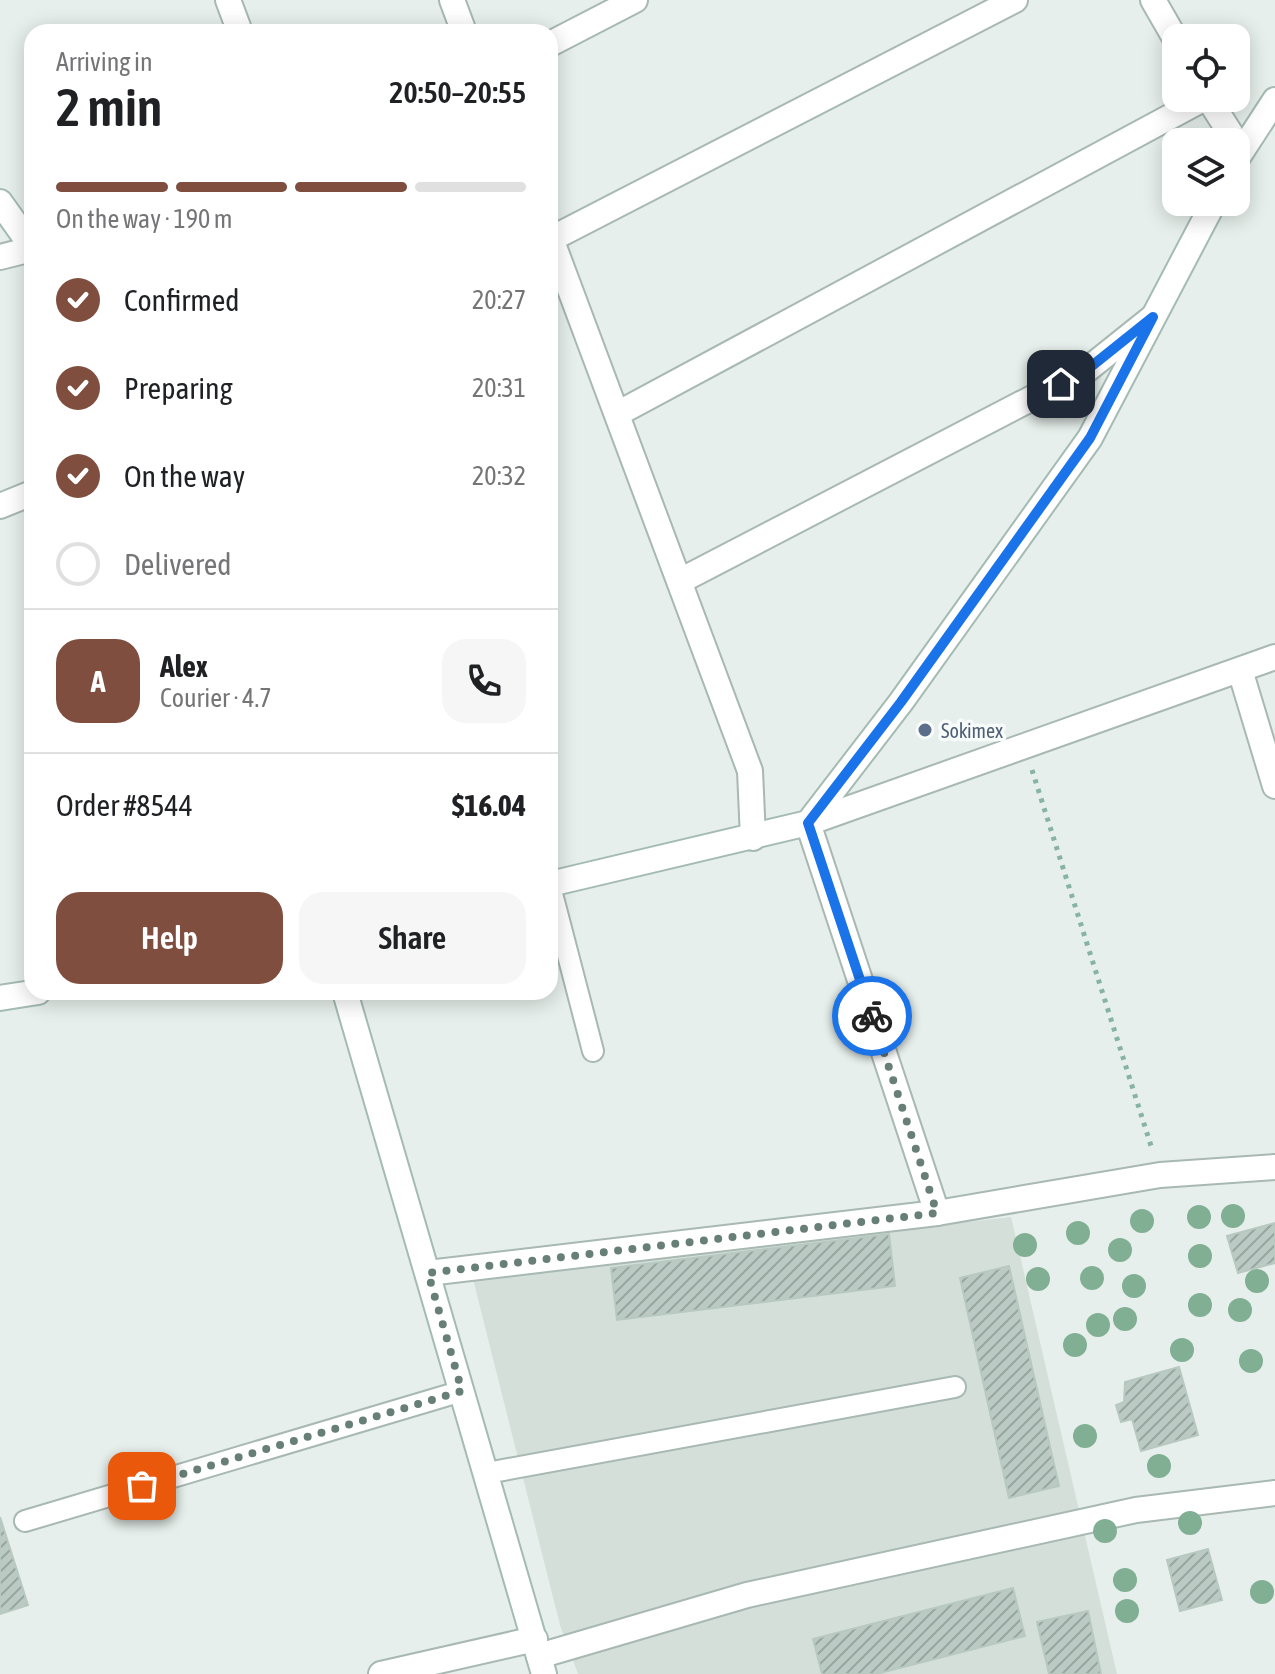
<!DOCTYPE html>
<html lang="en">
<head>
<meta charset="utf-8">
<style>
  body { margin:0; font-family:"Asap Condensed",sans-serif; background:#f6f6f6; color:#202124; height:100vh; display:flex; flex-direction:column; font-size:30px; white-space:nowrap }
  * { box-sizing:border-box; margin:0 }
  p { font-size:26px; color:#757577 }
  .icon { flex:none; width:44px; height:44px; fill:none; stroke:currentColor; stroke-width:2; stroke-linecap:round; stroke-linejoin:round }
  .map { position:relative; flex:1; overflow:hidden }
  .sheet { position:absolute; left:24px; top:24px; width:534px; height:976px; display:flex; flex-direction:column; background:#fff; border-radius:24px; box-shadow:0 4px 20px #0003 }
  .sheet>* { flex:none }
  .fabs { position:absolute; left:1162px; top:24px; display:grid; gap:16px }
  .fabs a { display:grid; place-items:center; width:88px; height:88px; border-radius:16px; background:#fff; box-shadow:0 4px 20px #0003; font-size:40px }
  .pin { position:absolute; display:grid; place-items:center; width:68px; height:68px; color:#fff; margin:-34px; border-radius:16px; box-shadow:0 4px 12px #0006 }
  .courier { position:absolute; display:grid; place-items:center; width:80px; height:80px; margin:-40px; border:6px solid #1a73e8; border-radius:50%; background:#fff; color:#222; box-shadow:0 2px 10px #0007 }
  .head em { font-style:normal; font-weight:600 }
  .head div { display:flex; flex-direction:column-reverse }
  .head { display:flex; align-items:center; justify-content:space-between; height:136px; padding:0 32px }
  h1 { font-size:52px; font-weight:600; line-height:60px }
  .bar { display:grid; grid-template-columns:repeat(4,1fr); gap:12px 8px; align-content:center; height:96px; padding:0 32px }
  .bar i { height:10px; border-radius:6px; background:#e0e0e0 }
  .bar .active { background:#7f4e3f }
  .bar p { grid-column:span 4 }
  .line { display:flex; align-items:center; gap:20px; padding:0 32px; border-top:2px solid #e0e0e0 }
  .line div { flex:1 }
  .round { display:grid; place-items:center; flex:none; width:84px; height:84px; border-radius:24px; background:#f6f6f6 }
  ol { padding:0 32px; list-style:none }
  li { display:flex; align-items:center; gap:24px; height:88px }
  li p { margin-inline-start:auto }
  li .icon { padding:8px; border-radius:50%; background:#7f4e3f; color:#fff; stroke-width:4 }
  li:last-child { color:#757577 }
  li i { width:44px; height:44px; border:4px solid #e0e0e0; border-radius:50% }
  .button { display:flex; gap:16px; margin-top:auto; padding:16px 32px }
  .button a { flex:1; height:92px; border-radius:24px; background:#7f4e3f; color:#fff; font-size:32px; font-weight:600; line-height:92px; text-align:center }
  .button a+a { background:#f6f6f6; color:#202124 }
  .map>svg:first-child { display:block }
  .built { fill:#d4dfda }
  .building { fill:url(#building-hatch); stroke:#b8c9c2; stroke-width:2 }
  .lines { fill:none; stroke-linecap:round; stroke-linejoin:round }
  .lane-casing { stroke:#a8b8b2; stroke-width:24 }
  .street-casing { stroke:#a8b8b2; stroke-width:28 }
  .secondary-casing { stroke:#a4bbb3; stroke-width:28 }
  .path { stroke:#86b3a5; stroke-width:5; stroke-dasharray:4 6; stroke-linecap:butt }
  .lane { stroke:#fff; stroke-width:20 }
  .street { stroke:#fff; stroke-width:24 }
  .secondary { stroke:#fff; stroke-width:24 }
  .tree { fill:#80af93 }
  .done { stroke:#687f78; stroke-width:8; stroke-dasharray:0 14.4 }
  .route { stroke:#1a73e8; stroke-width:10 }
  .service-dot { fill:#5c6f8a; stroke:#f7fbf9; stroke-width:3 }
  .labels { text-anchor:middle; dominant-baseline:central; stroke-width:7; stroke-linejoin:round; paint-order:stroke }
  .service-label { font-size:20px; fill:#4e5e75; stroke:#f7fbf9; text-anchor:start }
</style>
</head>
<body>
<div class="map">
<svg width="1275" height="1674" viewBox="0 0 1275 1674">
  <defs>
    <pattern id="building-hatch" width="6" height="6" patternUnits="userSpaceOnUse" patternTransform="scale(2)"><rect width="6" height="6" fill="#bbcac4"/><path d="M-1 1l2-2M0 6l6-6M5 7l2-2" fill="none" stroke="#98a6a0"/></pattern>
  </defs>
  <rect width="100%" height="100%" fill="#e6efeb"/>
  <polygon class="built" points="1011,1217 1117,1674 578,1674 560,1625 473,1279"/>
  <g class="building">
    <polygon points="1275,1223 1275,1263 1238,1273 1227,1236"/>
    <polygon points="889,1234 895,1286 617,1320 611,1268"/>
    <polygon points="1009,1266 1059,1486 1009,1498 960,1278"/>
    <polygon points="1179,1367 1198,1435 1141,1451 1132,1419 1121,1422 1116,1405 1124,1402 1125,1382"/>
    <polygon points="0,1517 28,1605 0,1614"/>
    <polygon points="1208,1549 1222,1600 1180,1611 1167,1560"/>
    <polygon points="1013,1588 1025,1636 876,1674 822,1674 813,1639"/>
    <polygon points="1088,1611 1101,1674 1049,1674 1037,1622"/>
  </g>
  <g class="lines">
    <defs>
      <g id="lane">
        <polyline points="550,886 593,1051"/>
        <polyline points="487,1473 955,1387"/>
        <polyline points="25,1521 462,1391"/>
      </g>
      <g id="street">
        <polyline points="228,0 240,32"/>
        <polyline points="452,0 464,32"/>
        <polyline points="1153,0 1176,40"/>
        <polyline points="550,44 635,0"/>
        <polyline points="1208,98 1241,150"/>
        <polyline points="550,236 750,771 753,838"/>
        <polyline points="551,239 1015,0"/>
        <polyline points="0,257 32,249"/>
        <polyline points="617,414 1205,98"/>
        <polyline points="0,506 32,493"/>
        <polyline points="680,581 1088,369 1153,317"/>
        <polyline points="1240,670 1275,786"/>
        <polyline points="937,1213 808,823 1275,657"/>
        <polyline points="428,1273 937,1213 1160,1175 1275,1167"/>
        <polyline points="539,1656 747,1595 1136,1510 1275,1493"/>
        <polyline points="381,1674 535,1639"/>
      </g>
      <g id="secondary">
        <polyline points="1236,160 1275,100"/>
        <polyline points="0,202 32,247"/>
        <polyline points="550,884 808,823 901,702 1090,438 1214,202"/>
        <polyline points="345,992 544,1674"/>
        <polyline points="0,998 38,992"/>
      </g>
    </defs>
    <use href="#lane" class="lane-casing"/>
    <use href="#street" class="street-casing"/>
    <use href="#secondary" class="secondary-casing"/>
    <polyline class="path" points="1032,770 1152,1149"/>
    <use href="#lane" class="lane"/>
    <use href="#street" class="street"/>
    <use href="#secondary" class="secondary"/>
  </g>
  <g class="tree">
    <circle cx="1233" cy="1216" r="12"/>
    <circle cx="1199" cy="1217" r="12"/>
    <circle cx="1142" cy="1221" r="12"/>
    <circle cx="1078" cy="1233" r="12"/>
    <circle cx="1025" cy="1245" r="12"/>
    <circle cx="1120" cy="1250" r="12"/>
    <circle cx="1200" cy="1256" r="12"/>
    <circle cx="1092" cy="1278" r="12"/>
    <circle cx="1038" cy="1279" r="12"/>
    <circle cx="1257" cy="1281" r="12"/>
    <circle cx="1134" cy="1286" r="12"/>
    <circle cx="1200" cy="1305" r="12"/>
    <circle cx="1240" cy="1310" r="12"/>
    <circle cx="1125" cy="1319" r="12"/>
    <circle cx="1098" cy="1325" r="12"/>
    <circle cx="1075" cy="1345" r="12"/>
    <circle cx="1182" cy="1350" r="12"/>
    <circle cx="1251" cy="1361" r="12"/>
    <circle cx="1085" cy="1436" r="12"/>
    <circle cx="1159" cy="1466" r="12"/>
    <circle cx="1190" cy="1523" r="12"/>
    <circle cx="1105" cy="1531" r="12"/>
    <circle cx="1125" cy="1580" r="12"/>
    <circle cx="1262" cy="1592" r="12"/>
    <circle cx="1127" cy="1611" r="12"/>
  </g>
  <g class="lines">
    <polyline class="done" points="142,1486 462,1391 428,1273 937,1213 872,1016"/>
    <polyline class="route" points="872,1016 808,823 901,702 1090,438 1153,317 1088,369 1061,384"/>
  </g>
  <circle class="service-dot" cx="925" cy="730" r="8"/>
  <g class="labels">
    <g class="service-label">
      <text x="941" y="730">Sokimex</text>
    </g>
  </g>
</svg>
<div class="fabs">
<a><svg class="icon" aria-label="locate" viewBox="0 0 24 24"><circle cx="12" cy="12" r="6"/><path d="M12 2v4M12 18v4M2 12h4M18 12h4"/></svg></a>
<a><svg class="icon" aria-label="layers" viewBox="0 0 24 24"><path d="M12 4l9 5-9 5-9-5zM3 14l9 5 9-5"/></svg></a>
</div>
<div class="pin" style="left:142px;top:1486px;background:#ea580c"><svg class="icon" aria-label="bag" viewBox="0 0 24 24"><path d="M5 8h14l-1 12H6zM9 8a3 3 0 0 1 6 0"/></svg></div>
<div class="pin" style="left:1061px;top:384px;background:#1f2937"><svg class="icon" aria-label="home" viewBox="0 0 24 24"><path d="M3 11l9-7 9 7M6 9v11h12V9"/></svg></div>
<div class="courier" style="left:872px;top:1016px"><svg class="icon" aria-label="bike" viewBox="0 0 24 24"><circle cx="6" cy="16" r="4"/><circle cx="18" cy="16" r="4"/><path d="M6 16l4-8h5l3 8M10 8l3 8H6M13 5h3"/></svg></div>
<section class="sheet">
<div class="head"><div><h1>2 min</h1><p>Arriving in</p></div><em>20:50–20:55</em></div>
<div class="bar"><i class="active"></i><i class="active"></i><i class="active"></i><i></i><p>On the way · 190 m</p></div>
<ol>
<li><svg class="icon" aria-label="check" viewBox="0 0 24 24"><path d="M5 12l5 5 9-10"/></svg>Confirmed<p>20:27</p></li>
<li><svg class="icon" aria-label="check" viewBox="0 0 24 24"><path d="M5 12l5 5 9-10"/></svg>Preparing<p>20:31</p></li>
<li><svg class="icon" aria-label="check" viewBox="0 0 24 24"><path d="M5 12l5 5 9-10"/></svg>On the way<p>20:32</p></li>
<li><i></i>Delivered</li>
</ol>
<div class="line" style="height:144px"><b class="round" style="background:#7f4e3f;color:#fff">A</b><div><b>Alex</b><p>Courier · 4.7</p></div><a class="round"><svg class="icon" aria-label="phone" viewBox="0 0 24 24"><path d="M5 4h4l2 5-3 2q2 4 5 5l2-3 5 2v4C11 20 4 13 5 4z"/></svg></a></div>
<div class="line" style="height:104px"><div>Order #8544</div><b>$16.04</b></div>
<div class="button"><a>Help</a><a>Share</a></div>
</section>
</div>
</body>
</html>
